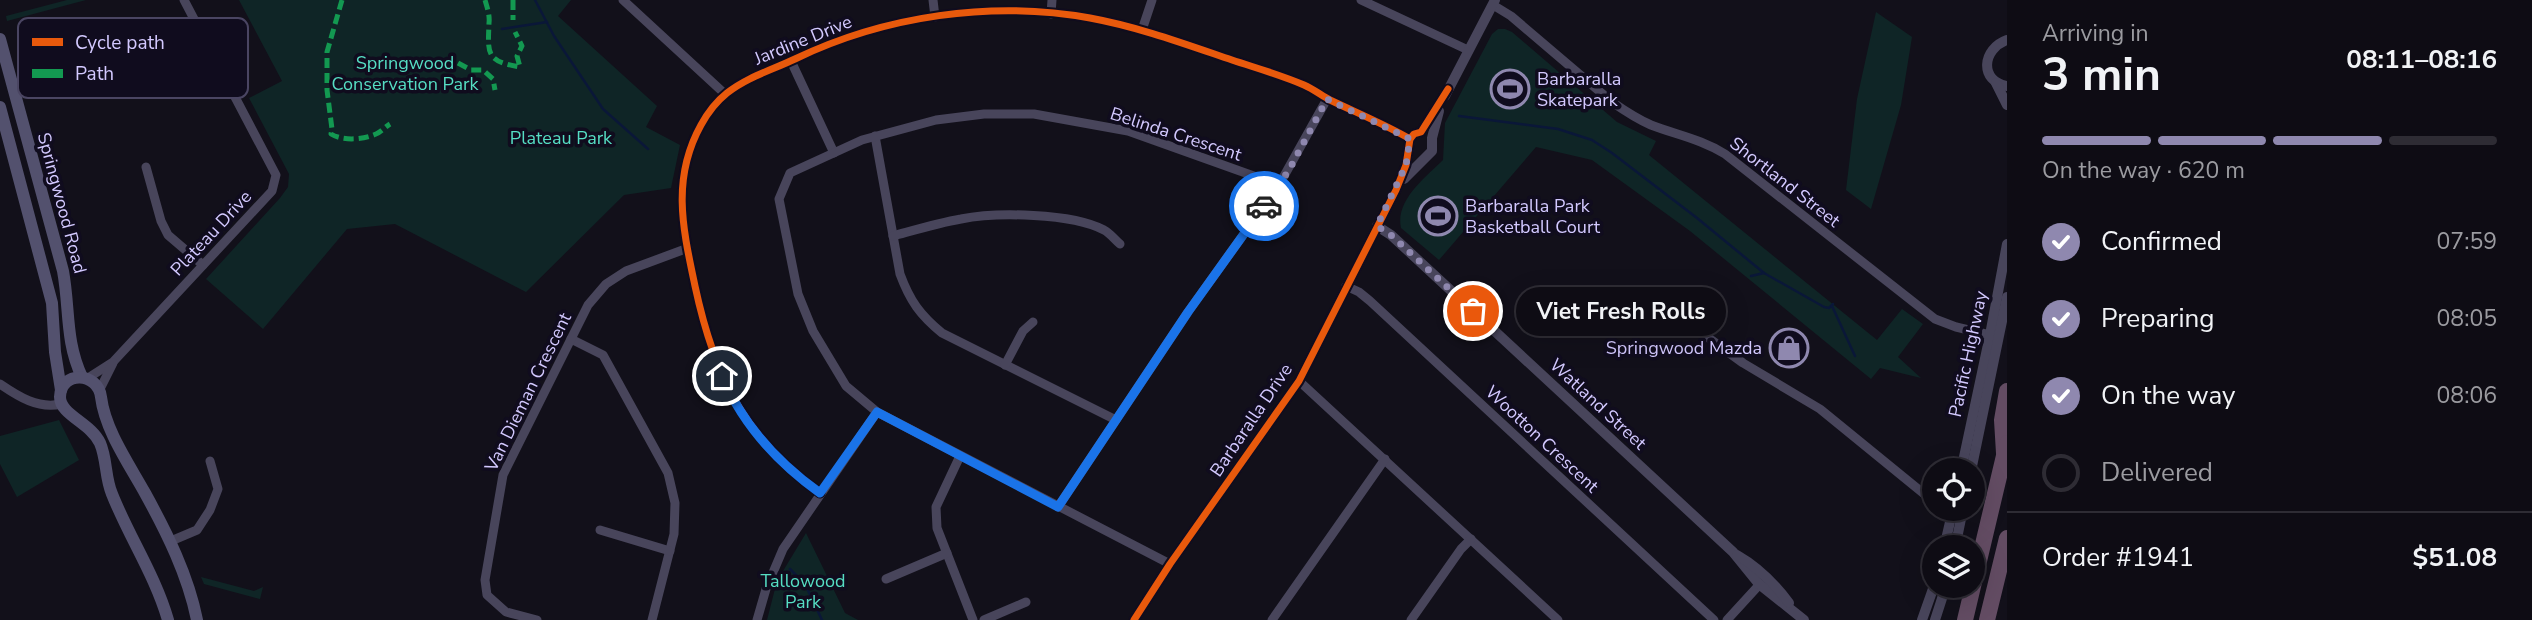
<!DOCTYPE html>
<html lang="en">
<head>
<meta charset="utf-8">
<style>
  body { margin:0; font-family:"Nunito Sans",sans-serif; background:#1c1a22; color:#f1f3f6; height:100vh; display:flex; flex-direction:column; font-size:26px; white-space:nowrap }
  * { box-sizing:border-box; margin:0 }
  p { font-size:23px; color:#9b9ba0 }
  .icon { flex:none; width:38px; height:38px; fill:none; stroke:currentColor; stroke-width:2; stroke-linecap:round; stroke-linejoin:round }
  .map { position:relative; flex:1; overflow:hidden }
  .details { display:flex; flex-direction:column; background:#0e0c14; width:525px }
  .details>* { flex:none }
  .tools { position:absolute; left:1922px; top:458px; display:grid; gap:14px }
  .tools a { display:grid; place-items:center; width:63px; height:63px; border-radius:50%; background:#0e0c14; box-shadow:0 7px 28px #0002,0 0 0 2px #2e2c34; font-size:35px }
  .pin { position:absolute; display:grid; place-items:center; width:60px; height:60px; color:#fff; margin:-30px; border:4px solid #fff; border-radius:50%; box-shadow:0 2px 7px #0007 }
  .courier { position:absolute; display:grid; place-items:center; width:70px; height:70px; margin:-35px; border:5px solid #1a73e8; border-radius:50%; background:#fff; color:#222; box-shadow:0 2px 9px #0007 }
  .bubble { position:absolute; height:49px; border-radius:24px; background:#0e0c14; box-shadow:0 7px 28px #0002,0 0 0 2px #2e2c34; font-size:23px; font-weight:700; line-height:49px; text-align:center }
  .summary em { font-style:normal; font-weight:700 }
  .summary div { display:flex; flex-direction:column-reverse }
  .summary { display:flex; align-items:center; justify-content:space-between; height:119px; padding:0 35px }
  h1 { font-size:46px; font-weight:700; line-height:52px }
  .bar { display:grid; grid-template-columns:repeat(4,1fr); gap:10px 7px; align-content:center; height:84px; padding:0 35px }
  .bar i { height:9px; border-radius:5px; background:#2e2c34 }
  .bar .selected { background:#8f88af }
  .bar p { grid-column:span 4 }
  .line { display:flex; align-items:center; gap:18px; padding:0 35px; border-top:2px solid #2e2c34 }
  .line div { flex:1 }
  ol { padding:0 35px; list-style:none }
  li { display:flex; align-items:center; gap:21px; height:77px }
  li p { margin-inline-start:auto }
  li .icon { padding:7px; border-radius:50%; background:#8f88af; color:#fff; stroke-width:4 }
  li:last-child { color:#9b9ba0 }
  li i { width:38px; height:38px; border:4px solid #2e2c34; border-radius:50% }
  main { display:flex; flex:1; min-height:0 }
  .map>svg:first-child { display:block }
  .green { fill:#0f2526 }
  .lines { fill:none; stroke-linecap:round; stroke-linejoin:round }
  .stream { stroke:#0a1738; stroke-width:2.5 }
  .minor { stroke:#48455b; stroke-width:9 }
  .tertiary { stroke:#48455b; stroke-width:10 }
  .secondary { stroke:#53516e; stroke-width:12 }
  .motorway { stroke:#634c63; stroke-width:16 }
  .quiet { stroke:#139951; stroke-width:5; stroke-dasharray:10 5; stroke-linecap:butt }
  .cycleway-casing { stroke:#100c1e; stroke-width:11 }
  .cycleway { stroke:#e8590c; stroke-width:7 }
  .done { stroke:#8f88af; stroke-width:7; stroke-dasharray:0 12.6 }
  .route { stroke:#1a73e8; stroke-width:9 }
  .labels { text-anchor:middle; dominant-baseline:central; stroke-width:7; stroke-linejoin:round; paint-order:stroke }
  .street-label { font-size:18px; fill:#d3c9ff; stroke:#100c1e }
  .park-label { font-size:18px; fill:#56dec4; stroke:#100c1e }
  .poi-label { font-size:18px; fill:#d3c9ff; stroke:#100c1e; text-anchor:start }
  .key { fill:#100c1e; stroke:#4a4562; stroke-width:2 }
  .key-label { font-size:19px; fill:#d3c9ff }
</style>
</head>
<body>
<main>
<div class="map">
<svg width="2007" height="620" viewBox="0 0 2007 620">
  <rect width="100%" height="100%" fill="#12101a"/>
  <g class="green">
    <polygon points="67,0 86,0 7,21 6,16"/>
    <polygon points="239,0 571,0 558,16 657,106 646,127 680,145 671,188 624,195 526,292 395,224 347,229 263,329 206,279 280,198 288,187 289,174 249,98 282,81"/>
    <polygon points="1876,12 1912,37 1901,105 1871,209 1846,190 1857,99"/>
    <path d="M1498,29H1505L1512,32L1617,122L1656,141L1649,155L1877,340L1902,309L1923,324L1898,357L1921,378L1880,368L1871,379L1690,231L1592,160L1536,147L1439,260L1401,228C1395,200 1426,177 1443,160L1445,123L1492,34Z"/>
    <polygon points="59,420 79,460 17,497 0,464 0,436"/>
    <polygon points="806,533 845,613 858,620 767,620 777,581"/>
    <polygon points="201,577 254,591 263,587 260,599 204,584"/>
  </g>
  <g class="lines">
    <g class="stream">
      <polyline points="535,0 554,36 603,109 648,149"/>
      <polyline points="502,29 547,22"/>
      <polyline points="1459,116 1558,129 1592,140 1612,153 1697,218 1764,273 1824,307 1829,308 1833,304"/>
      <polyline points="1751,276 1764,273"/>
      <polyline points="1832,306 1855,356"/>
      <polyline points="790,569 805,584 822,620"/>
    </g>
    <g class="minor">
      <polyline points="623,0 725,94"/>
      <polyline points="933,0 935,17"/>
      <polyline points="1361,0 1468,50"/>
      <path d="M1493,5L1511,16L1612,102C1625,111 1637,119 1651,125C1677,135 1701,139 1725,154L1935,319L1956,327L1990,335"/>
      <polyline points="1051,14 1052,0"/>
      <polyline points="1142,30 1152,0"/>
      <polyline points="791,61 834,153"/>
      <path d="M875,136L900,274C910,301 920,315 942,333L1116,420"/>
      <polyline points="146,167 161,221 168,235 203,265"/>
      <path d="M893,236C915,230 938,223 961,219C996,212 1072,213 1104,230C1110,233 1115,240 1120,244"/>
      <polyline points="1346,286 1359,292 1370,301 1714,620"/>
      <polyline points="1699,331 1743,363 1820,409 1934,502"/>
      <polyline points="571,339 603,355 668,473 675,503 674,534 652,620"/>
      <polyline points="1005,365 1023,331 1033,322"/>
      <polyline points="88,378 113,362 272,191 276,175 184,0"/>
      <polyline points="1299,381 1558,620"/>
      <path d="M0,384C19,397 38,409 61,404"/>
      <polyline points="100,389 113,363"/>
      <polyline points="960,456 936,507 937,528 973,620"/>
      <path d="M820,493C744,438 714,375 695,286C683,229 671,179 701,125C707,114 717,101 727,93C747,77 772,70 795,59C884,16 992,0 1090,18C1139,27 1185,44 1232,60C1256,68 1281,75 1304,85C1313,89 1321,95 1330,100C1357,113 1384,124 1410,139"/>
      <polyline points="1058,507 1188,312 1279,185 1327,99"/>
      <polyline points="600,530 670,551"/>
      <polyline points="171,541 197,530 210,510 218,489 210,461"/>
      <polyline points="1170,564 877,412 846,386 813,331 798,294 779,199 790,173 862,140 936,120 984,114 1034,114 1128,131 1279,185"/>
      <polyline points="886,579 947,553"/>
      <polyline points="537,620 506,612 487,595 485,580 503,475 588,305 606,284 626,271 688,248"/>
      <polyline points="757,620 766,589 783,549 877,412"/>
      <polyline points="984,620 1026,602"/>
      <polyline points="1272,620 1385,459"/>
      <polyline points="1411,620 1461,549 1471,539"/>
      <polyline points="1727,620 1760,584"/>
    </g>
    <g class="tertiary">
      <path d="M2007,40C1982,49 1979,81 2007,86"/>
      <polyline points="1996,83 2007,105"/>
      <polyline points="1445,96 1495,0"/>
      <polyline points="1404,179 1432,151 1432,138 1439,111"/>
      <polyline points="1377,226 1391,235 1733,552 1759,584 1804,620"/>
      <polyline points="1961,471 1990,335 2007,244"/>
      <polyline points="1971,471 2007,297"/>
      <polyline points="1944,548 1953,509"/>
      <polyline points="1955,548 1963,509"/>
      <path d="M1737,555C1758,567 1775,584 1789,603"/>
      <polyline points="1134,620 1170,564 1299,381 1396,190 1406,165 1410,139 1414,134 1421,132 1448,89"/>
      <polyline points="1922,620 1934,586"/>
      <polyline points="1935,620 1946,586"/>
    </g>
    <g class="secondary">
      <path d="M0,39L63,271C70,309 65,341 82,377"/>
      <polyline points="0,107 52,303 55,352 61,390"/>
      <path d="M168,620C155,575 129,537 112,494C105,478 107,459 100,443C91,423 60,415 60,397C61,370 98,372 101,397C105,430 129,464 145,493C167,533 188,575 197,620"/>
    </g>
    <g class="motorway">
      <polyline points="2004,453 2002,420 2007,391"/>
      <polyline points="1965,620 2007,443"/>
      <polyline points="1987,620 2007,538"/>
    </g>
    <g class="quiet">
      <path d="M342,0L327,52V90L332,129L331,134C342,141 363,140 376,134C381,132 385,127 390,124"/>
      <path d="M485,0C487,7 490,15 489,23C488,53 485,61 520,67L517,56L522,46L515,32"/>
      <polyline points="513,0 513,20"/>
      <polyline points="458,63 471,70 483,70 493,79 495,90"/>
    </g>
    <defs>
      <g id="cycleway">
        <path d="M820,493C744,438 714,375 695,286C683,229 671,179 701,125C707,114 717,101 727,93C747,77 772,70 795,59C884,16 992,0 1090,18C1139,27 1185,44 1232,60C1256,68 1281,75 1304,85C1313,89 1321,95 1330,100C1357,113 1384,124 1410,139"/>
        <polyline points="1134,620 1170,564 1299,381 1396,190 1406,165 1410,139 1414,134 1421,132 1448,89"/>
      </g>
    </defs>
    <use href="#cycleway" class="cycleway-casing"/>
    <use href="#cycleway" class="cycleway"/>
  </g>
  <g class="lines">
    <polyline class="done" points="1264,206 1289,170 1327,99 1410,139 1406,165 1377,226 1391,235 1473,311"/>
    <path class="route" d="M722,376C742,423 778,463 820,493L877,412L1058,507L1188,312L1264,206"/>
  </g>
  <defs>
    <symbol id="stadium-ring" viewBox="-11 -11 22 22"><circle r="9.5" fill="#100c1e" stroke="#8f88af" stroke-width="1.5"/><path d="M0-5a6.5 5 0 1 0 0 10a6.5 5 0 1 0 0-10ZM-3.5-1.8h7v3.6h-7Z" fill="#8f88af"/></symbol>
    <symbol id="shop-ring" viewBox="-11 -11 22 22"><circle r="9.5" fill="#100c1e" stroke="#8f88af" stroke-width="1.5"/><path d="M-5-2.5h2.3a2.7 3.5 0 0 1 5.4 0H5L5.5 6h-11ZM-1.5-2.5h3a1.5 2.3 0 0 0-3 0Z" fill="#8f88af"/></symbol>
  </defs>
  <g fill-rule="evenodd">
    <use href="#stadium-ring" x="1488" y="67" width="44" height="44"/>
    <use href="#stadium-ring" x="1416" y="194" width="44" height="44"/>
    <use href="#shop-ring" x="1767" y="326" width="44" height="44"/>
  </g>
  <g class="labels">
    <g class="street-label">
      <text transform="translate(803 40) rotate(-22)">Jardine Drive</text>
      <text transform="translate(1176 134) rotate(18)">Belinda Crescent</text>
      <text transform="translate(1785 182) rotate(38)">Shortland Street</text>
      <text transform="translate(62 203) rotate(75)">Springwood Road</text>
      <text transform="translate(211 233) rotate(-47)">Plateau Drive</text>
      <text transform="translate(1968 354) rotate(-78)">Pacific Highway</text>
      <text transform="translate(528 392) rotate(-64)">Van Dieman Crescent</text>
      <text transform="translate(1598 404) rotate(43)">Watland Street</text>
      <text transform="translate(1251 420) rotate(-56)">Barbaralla Drive</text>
      <text transform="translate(1542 439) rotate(43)">Wootton Crescent</text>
    </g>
    <g class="park-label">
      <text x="405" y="63">Springwood<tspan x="405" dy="21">Conservation Park</tspan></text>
      <text x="561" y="138">Plateau Park</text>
      <text x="803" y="581">Tallowood<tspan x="803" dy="21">Park</tspan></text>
    </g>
    <g class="poi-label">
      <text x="1537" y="79">Barbaralla<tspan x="1537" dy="21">Skatepark</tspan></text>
      <text x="1465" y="206">Barbaralla Park<tspan x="1465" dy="21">Basketball Court</tspan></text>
      <text x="1762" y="348" text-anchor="end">Springwood Mazda</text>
    </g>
  </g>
  <rect x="18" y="18" width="230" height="80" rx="10" class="key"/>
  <rect x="32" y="38" width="31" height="8" fill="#e8590c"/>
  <rect x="32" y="69" width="31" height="9" fill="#139951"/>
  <g class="key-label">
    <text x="75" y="49">Cycle path</text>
    <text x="75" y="80">Path</text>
  </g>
</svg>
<div class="tools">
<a><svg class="icon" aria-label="locate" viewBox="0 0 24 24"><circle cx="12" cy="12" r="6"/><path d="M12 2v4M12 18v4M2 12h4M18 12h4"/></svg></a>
<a><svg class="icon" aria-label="layers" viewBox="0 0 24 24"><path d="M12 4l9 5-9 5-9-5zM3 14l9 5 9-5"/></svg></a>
</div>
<div class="pin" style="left:1473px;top:311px;background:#ea580c"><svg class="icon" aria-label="bag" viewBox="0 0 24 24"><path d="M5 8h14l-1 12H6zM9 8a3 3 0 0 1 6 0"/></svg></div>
<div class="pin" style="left:722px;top:376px;background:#1f2937"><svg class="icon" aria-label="home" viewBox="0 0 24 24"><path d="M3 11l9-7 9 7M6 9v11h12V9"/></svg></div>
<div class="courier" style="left:1264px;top:206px"><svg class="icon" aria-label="car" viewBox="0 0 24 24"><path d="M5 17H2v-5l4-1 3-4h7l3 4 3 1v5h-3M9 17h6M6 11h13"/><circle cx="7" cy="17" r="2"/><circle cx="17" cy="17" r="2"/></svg></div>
<div class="bubble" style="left:1516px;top:287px;width:210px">Viet Fresh Rolls</div>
</div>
<section class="details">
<div class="summary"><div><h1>3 min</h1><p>Arriving in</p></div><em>08:11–08:16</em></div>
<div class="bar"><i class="selected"></i><i class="selected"></i><i class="selected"></i><i></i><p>On the way · 620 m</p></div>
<ol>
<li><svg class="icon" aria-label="check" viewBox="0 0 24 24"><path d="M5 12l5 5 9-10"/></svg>Confirmed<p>07:59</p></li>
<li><svg class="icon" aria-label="check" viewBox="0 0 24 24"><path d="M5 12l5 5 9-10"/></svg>Preparing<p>08:05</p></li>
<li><svg class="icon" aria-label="check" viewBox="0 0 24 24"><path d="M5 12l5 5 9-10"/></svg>On the way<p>08:06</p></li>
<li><i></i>Delivered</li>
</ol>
<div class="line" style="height:91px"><div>Order #1941</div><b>$51.08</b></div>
</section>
</main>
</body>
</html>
